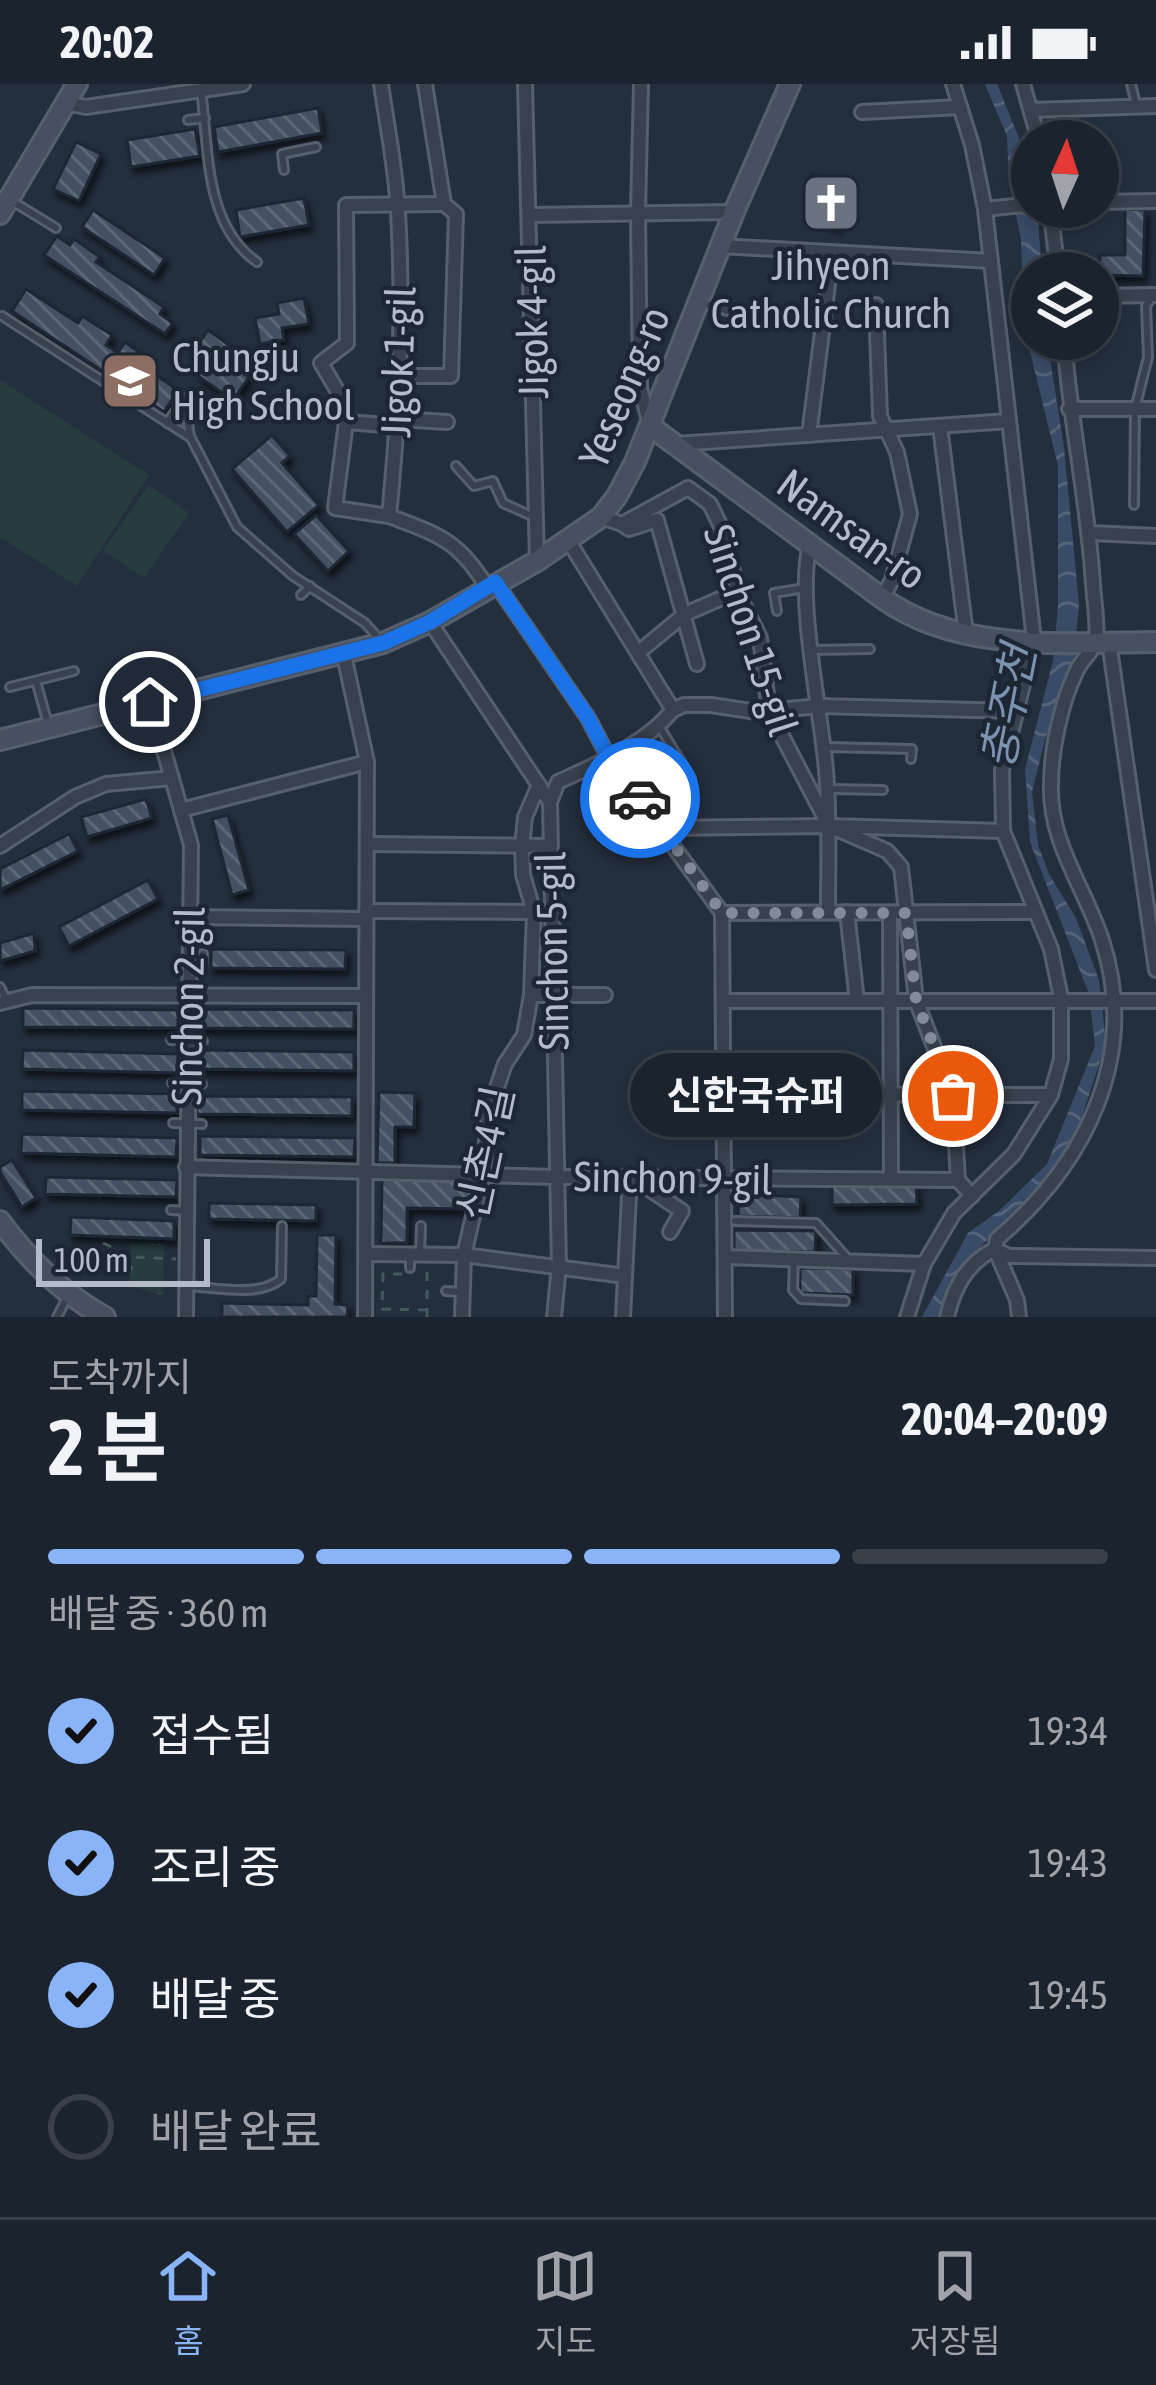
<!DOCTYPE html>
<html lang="ko">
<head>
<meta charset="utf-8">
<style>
  body { margin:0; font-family:"Asap Condensed","Noto Sans KR",sans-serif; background:#282f3a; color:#f1f3f6; height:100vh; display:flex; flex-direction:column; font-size:45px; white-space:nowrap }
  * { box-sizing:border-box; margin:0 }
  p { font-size:39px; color:#a0a4aa }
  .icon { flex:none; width:66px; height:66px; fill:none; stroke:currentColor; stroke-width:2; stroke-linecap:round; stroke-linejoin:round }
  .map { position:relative; height:1233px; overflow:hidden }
  .side { display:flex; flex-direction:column; background:#1b232e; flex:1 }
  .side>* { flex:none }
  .needle { width:78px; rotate:3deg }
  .buttons { position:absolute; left:1011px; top:36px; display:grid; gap:24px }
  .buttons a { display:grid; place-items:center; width:108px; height:108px; border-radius:50%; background:#1b232e; box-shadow:0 6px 18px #0003,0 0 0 3px #39404a; font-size:60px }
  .scale { position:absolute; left:36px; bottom:30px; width:174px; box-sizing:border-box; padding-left:12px; border:6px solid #b4bcc9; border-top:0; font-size:33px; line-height:42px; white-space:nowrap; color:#b4bcc9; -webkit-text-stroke:9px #1d2633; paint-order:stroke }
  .pin { position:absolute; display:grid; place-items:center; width:102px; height:102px; color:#fff; margin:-51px; border:6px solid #fff; border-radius:50%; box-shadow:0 3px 12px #0007 }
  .courier { position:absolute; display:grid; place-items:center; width:120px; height:120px; margin:-60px; border:9px solid #1a73e8; border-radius:50%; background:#fff; color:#222; box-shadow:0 3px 15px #0007 }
  .bubble { position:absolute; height:84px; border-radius:42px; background:#1b232e; box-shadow:0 6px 18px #0003,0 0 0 3px #39404a; font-size:39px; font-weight:700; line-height:84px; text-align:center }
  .headline em { font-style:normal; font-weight:700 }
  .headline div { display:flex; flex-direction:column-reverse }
  .headline { display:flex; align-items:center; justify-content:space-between; height:204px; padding:0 48px }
  h1 { font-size:78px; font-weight:700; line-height:90px }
  .bar { display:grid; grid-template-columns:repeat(4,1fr); gap:18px 12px; align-content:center; height:144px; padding:0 48px }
  .bar i { height:15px; border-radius:9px; background:#39404a }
  .bar .current { background:#8ab4f8 }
  .bar p { grid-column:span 4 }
  ol { padding:0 48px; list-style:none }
  li { display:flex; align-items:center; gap:36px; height:132px }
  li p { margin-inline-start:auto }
  li .icon { padding:12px; border-radius:50%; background:#8ab4f8; color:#111; stroke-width:4 }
  li:last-child { color:#a0a4aa }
  li i { width:66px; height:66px; border:6px solid #39404a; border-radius:50% }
  .status { display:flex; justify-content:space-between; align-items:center; height:84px; padding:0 60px; background:#1b232e; direction:ltr }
  .status svg { height:33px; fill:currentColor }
  .tab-bar { display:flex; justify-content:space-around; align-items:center; height:168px; border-top:3px solid #39404a; background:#1b232e; font-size:33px; color:#a0a4aa }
  .tab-bar a { display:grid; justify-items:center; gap:6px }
  .tab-bar .current { color:#8ab4f8 }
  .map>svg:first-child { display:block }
  .grass { fill:#263c3f }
  .park { fill:url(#park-tufts) }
  .water { fill:url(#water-waves) }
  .building { fill:url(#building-back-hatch); stroke:#1f2835; stroke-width:3; filter:url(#shadow) }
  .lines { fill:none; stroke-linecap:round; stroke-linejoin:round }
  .lane-casing { stroke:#565f6c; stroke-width:12 }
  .street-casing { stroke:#565f6c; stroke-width:18 }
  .secondary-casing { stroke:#565f6c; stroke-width:24 }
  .path { stroke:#44595c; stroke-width:3; stroke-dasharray:9 9; stroke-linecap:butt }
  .lane { stroke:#38414e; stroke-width:6 }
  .street { stroke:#38414e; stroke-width:12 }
  .secondary { stroke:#465061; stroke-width:18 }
  .done { stroke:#828b98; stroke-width:12; stroke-dasharray:0 21.6 }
  .route { stroke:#1a73e8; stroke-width:15 }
  .labels { text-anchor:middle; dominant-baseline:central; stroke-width:9; stroke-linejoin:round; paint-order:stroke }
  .poi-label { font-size:42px; fill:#b4bcc9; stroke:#1d2633 }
  .street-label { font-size:42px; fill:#b4bcc9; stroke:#1d2633 }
  .water-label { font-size:45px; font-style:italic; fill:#7c92b1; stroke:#1d2633 }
</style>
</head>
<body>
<div class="status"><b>20:02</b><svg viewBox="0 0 49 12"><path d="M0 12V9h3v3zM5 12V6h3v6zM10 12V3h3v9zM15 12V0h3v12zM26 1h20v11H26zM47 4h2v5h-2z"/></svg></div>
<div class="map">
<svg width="1156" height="1233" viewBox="0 0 1156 1233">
  <defs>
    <pattern id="park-tufts" width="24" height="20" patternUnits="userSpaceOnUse" patternTransform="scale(3)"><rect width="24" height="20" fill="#263c3f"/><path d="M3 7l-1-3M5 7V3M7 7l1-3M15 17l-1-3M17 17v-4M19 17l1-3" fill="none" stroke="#435659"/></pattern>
    <pattern id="water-waves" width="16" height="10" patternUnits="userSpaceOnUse" patternTransform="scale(3)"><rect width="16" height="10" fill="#394c67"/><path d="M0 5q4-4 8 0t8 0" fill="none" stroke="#53647b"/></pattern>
    <pattern id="building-back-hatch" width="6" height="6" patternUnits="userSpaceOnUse" patternTransform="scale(3)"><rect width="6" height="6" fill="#455162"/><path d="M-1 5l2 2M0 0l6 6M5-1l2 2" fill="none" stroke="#5d6877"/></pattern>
    <filter id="shadow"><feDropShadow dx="3.5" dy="6" stdDeviation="3" flood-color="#0009"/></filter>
  </defs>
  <rect width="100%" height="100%" fill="#242f3e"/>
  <g class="grass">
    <polygon points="0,296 149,391 77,502 0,453"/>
    <polygon points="149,401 189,429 144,494 103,466"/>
  </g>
  <polygon class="park" points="131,1159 164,1160 163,1211 130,1202"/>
  <polygon class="water" points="985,0 997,0 1032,86 1032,123 1037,123 1042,189 1032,189 1032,255 1047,255 1064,363 1079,520 1072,595 1046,652 1032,708 1038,761 1049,790 1076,834 1099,896 1106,959 1072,1063 1039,1105 968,1175 937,1233 922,1233 968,1149 1000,1126 1047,1080 1095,962 1089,910 1030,758 1025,685 1053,577 1058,521 1058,382 1024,243 1021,155 1009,100 1007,52"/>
  <g class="building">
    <polygon points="318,24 322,49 218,68 214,43"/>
    <polygon points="195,45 200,72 131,83 127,56"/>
    <polygon points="76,58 101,70 79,117 53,105"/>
    <polygon points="812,89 851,101 838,143 821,137 813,129 820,109 807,105"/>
    <polygon points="304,114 309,141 240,153 236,126"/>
    <polygon points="1125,125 1145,126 1143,192 1099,191 1100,171 1125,171"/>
    <polygon points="93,126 165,174 154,191 82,143"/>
    <polygon points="57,152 70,161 74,155 100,173 96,178 164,223 160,230 173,239 165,250 44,171"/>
    <polygon points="26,205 78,239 82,232 112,251 106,261 118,269 125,258 138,267 132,275 178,306 164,328 12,227"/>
    <polygon points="304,214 309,240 282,244 284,256 260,260 255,234 279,230 277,219"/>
    <polygon points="208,246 236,266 228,278 249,293 233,316 198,292 206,281 191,271"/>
    <polygon points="272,351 290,372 282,379 319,421 287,448 232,385"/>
    <polygon points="316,431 349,467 328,487 294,450"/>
    <polygon points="146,715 152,734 87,753 81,733"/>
    <polygon points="228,731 249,806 232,811 212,735"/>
    <polygon points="69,750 78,767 0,806 0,785"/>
    <polygon points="148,796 158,815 69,862 59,843"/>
    <polygon points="34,849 35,867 0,877 0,859"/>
    <polygon points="211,865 346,866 345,885 211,884"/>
    <polygon points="23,924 178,926 178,944 23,943"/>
    <polygon points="199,925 354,926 354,945 199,944"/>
    <polygon points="23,966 178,970 177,989 22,985"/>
    <polygon points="199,966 354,968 354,987 199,985"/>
    <polygon points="22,1007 177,1010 177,1029 22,1026"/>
    <polygon points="379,1008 415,1009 414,1043 395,1043 395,1079 377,1079"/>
    <polygon points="197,1012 352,1013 352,1032 197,1030"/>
    <polygon points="22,1050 177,1054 176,1073 21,1069"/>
    <polygon points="200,1052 355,1054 354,1073 200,1071"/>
    <polygon points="12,1076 36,1114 22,1123 0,1088 0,1083"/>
    <polygon points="46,1093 177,1096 176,1113 45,1110"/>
    <polygon points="382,1095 472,1097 471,1125 407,1124 407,1159 381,1159"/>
    <polygon points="916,1099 917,1120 832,1121 832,1100"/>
    <polygon points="745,1110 801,1113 800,1134 738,1132 739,1114"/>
    <polygon points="209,1119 316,1121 316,1137 209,1135"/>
    <polygon points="71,1133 174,1137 174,1155 70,1151"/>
    <polygon points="734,1146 816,1147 815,1168 734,1167"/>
    <polygon points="317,1151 336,1151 335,1220 348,1221 347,1233 222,1233 222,1219 308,1221 308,1212 316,1212"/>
    <polygon points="800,1184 853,1185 853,1211 800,1209"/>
  </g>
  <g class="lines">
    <defs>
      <g id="lane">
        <polyline points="1131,0 1136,20"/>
        <path d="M201,6C209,65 204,141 257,178"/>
        <polyline points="188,36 205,34"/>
        <polyline points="284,86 282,70 316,63"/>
        <polyline points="12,117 56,144"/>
        <polyline points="703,219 727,227 825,229"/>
        <polyline points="2,232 191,354 237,443 293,492 365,539 381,557"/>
        <polyline points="167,339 184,314 190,352"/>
        <polyline points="456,382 474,402 493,397 503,419 534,433"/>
        <polyline points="1134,421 1135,325 1148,273 1146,222 1152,213"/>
        <polyline points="301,511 310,502"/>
        <polyline points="777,527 774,509 805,504"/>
        <polyline points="813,566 870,565"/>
        <polyline points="36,597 48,640"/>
        <polyline points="10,603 74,587"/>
        <polyline points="659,642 691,694"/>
        <polyline points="827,663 912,665 911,675"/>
        <polyline points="831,705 883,706"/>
        <polyline points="202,887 203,870"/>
        <polyline points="0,903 6,915"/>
        <polyline points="171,956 203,957"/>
        <polyline points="172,999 202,1000"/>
        <polyline points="173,1039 202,1040"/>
        <polyline points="171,1126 186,1127"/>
        <polyline points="735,1137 816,1139 848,1175"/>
        <polyline points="420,1170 421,1142"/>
        <polyline points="794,1176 793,1206 801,1215 845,1217"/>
        <polyline points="410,1184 410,1171"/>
        <path d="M186,1202C216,1203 258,1214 281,1195L282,1142"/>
        <polyline points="446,1207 461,1208"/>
        <polyline points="57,1233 68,1212"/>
      </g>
      <g id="street">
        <path d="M381,0C387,42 396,85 398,128C404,230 399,331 389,432C439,451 458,456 487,503"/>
        <polyline points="525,0 537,477"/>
        <polyline points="641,0 638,128 640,304 650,340"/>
        <polyline points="1023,0 1039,57"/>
        <polyline points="66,19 86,23 243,0"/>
        <polyline points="1031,26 1156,22"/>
        <polyline points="862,28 960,23"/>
        <polyline points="1098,118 1156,117"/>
        <polyline points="1050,123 1058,189"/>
        <polyline points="985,125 1032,120"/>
        <polyline points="530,131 734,128"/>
        <polyline points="720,162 991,177"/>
        <polyline points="1098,212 1156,211"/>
        <polyline points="876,221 880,332 897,368 910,430 892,496 882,514"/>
        <polyline points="401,292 451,292 456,130 444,120 425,0"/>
        <polyline points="1069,325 1156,325"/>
        <polyline points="399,335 447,338"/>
        <polyline points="346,338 398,342"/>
        <polyline points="940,342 966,550"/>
        <polyline points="809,351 832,169"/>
        <polyline points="676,360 1009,337"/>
        <polyline points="389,432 335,424 346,338 341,313 321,279 347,259 346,121 444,120"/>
        <polyline points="601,433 622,440 688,404 710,420 722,445 739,511 760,554 769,627 829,742 887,767 901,783 916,916 953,1012 958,1096"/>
        <polyline points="622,440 629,445 657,436 697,580"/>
        <polyline points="1090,449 1156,452"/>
        <polyline points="568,456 673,626"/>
        <path d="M810,461C796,514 821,627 826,686C830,733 828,780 828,828"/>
        <polyline points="495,498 588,634 609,674 722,829 725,1233"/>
        <polyline points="430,538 550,718 559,1182 554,1233"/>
        <polyline points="1109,558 1156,886"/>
        <polyline points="639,568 685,530 738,507"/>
        <polyline points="344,571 367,678 365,1233"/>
        <polyline points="150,618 191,761 186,1233"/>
        <polyline points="673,626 684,621 711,621 757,628 819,622 1014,627"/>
        <path d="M550,718L558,698C599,679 644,661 673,626"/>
        <polyline points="181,726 367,678"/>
        <polyline points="663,744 829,742 1003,747"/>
        <polyline points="368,760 550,762"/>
        <polyline points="0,762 75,713 106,700 172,694"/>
        <polyline points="366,827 534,828"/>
        <polyline points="847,828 857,917"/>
        <polyline points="722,829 1034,828"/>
        <polyline points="890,829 891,1095"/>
        <polyline points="190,833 366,835"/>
        <polyline points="531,911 605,911"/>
        <polyline points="723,917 1156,917"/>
        <polyline points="0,919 32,911 365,912"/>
        <polyline points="724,1010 1051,1011"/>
        <polyline points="186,1083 556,1093 958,1096 972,1112"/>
        <polyline points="631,1093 682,1127 670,1148"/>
        <polyline points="995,1165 1009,1172 1156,1174"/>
        <polyline points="995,1165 1017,1216 1019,1233"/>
        <polyline points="366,1170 464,1171 625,1192"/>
        <polyline points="726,1173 924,1180"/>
        <polyline points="462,1233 464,1171 483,1089 489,1027 505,980 524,951 531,911 534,828 523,791 522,762 525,733 539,701"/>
        <polyline points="623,1233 630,1092"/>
        <polyline points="907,1233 924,1180 954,1129 1014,1070 1051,1011 1061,975 1061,914 1051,865 1003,747 1002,686 1034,556 985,125 972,61 953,0"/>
        <path d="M947,1233C954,1203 967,1179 995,1165L997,1155C1085,1080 1140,973 1102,856C1085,804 1049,758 1051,701C1051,666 1061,618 1077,586C1082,575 1094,567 1096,555C1098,538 1094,517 1093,500C1088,418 1070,337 1064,255"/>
      </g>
      <g id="secondary">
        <polyline points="0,130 77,0"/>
        <path d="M650,342L882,514C958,569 1066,559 1156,558"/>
        <polyline points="0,656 383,559 430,538 537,477 601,433 617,412 635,378 734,128 790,0"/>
        <path d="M0,1137C27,1174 64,1211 105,1233"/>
      </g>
    </defs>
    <use href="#lane" class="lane-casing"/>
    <use href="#street" class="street-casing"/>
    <use href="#secondary" class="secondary-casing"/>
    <g class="path">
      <polyline points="103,1159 132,1173 176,1175"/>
      <polyline points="402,1190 383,1190 382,1225 427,1226"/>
      <polyline points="427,1233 427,1181"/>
    </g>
    <use href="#lane" class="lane"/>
    <use href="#street" class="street"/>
    <use href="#secondary" class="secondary"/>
  </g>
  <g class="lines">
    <polyline class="done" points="640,714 722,829 906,829 916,916 953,1012"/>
    <polyline class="route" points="150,618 383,559 430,538 495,498 588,634 609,674 640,714"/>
  </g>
  <defs>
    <symbol id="church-square" viewBox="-11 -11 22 22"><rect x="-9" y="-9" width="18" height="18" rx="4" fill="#6b7280" stroke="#1d2633"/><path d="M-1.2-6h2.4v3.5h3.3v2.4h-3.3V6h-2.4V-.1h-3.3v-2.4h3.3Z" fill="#fff"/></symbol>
    <symbol id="school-square" viewBox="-11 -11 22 22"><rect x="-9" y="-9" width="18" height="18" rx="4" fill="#8d6e63" stroke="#1d2633"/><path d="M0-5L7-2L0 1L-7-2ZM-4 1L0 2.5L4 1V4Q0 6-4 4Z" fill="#fff"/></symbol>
  </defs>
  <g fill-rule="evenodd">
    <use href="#church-square" x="798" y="86" width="66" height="66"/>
    <use href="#school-square" x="97" y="264" width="66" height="66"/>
  </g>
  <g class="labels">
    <g class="poi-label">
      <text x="831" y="181">Jihyeon<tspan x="831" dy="48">Catholic Church</tspan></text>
      <text x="172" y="273" text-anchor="start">Chungju<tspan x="172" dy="48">High School</tspan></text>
    </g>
    <g class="street-label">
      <text transform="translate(532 238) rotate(-91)">Jigok 4-gil</text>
      <text transform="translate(398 278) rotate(-88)">Jigok 1-gil</text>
      <text transform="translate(624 303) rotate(-67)">Yeseong-ro</text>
      <text transform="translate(852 445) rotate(36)">Namsan-ro</text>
      <text transform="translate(751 546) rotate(72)">Sinchon 15-gil</text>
      <text transform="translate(552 867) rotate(-91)">Sinchon 5-gil</text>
      <text transform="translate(188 922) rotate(-89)">Sinchon 2-gil</text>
      <text transform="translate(485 1069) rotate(-78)">신촌4길</text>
      <text transform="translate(673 1094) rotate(1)">Sinchon 9-gil</text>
    </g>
    <g class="water-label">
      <text transform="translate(1008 623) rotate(-79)">충주천</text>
    </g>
  </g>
</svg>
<div class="buttons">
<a><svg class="needle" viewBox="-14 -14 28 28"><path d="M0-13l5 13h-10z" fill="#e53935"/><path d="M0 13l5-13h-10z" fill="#a0a4aa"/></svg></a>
<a><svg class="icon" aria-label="layers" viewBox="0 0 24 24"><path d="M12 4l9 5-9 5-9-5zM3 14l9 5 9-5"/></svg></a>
</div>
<div class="scale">100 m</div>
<div class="pin" style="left:953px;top:1012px;background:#ea580c"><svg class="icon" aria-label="bag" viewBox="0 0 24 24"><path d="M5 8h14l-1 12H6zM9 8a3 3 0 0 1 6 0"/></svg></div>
<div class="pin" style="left:150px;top:618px;background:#1f2937"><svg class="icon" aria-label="home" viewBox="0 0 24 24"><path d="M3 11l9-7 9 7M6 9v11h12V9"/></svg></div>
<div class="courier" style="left:640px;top:714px"><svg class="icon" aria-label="car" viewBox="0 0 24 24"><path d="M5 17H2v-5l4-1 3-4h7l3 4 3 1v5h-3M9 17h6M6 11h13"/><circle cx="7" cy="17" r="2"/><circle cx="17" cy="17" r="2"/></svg></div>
<div class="bubble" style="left:630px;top:969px;width:252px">신한국슈퍼</div>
</div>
<section class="side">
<div class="headline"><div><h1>2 분</h1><p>도착까지</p></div><em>20:04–20:09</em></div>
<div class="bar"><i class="current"></i><i class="current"></i><i class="current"></i><i></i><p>배달 중 · 360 m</p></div>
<ol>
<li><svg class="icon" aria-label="check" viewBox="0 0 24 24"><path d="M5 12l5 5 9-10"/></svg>접수됨<p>19:34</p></li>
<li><svg class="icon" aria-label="check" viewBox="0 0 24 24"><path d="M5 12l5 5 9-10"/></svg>조리 중<p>19:43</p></li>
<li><svg class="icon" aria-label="check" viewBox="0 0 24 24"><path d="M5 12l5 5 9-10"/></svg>배달 중<p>19:45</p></li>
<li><i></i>배달 완료</li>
</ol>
</section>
<nav class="tab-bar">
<a class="current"><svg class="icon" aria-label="home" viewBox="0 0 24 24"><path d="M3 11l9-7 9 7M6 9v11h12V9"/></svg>홈</a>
<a><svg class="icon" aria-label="map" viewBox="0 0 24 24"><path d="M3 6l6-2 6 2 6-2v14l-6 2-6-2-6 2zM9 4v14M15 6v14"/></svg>지도</a>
<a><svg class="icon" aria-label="saved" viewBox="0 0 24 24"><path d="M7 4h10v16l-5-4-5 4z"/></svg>저장됨</a>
</nav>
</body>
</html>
